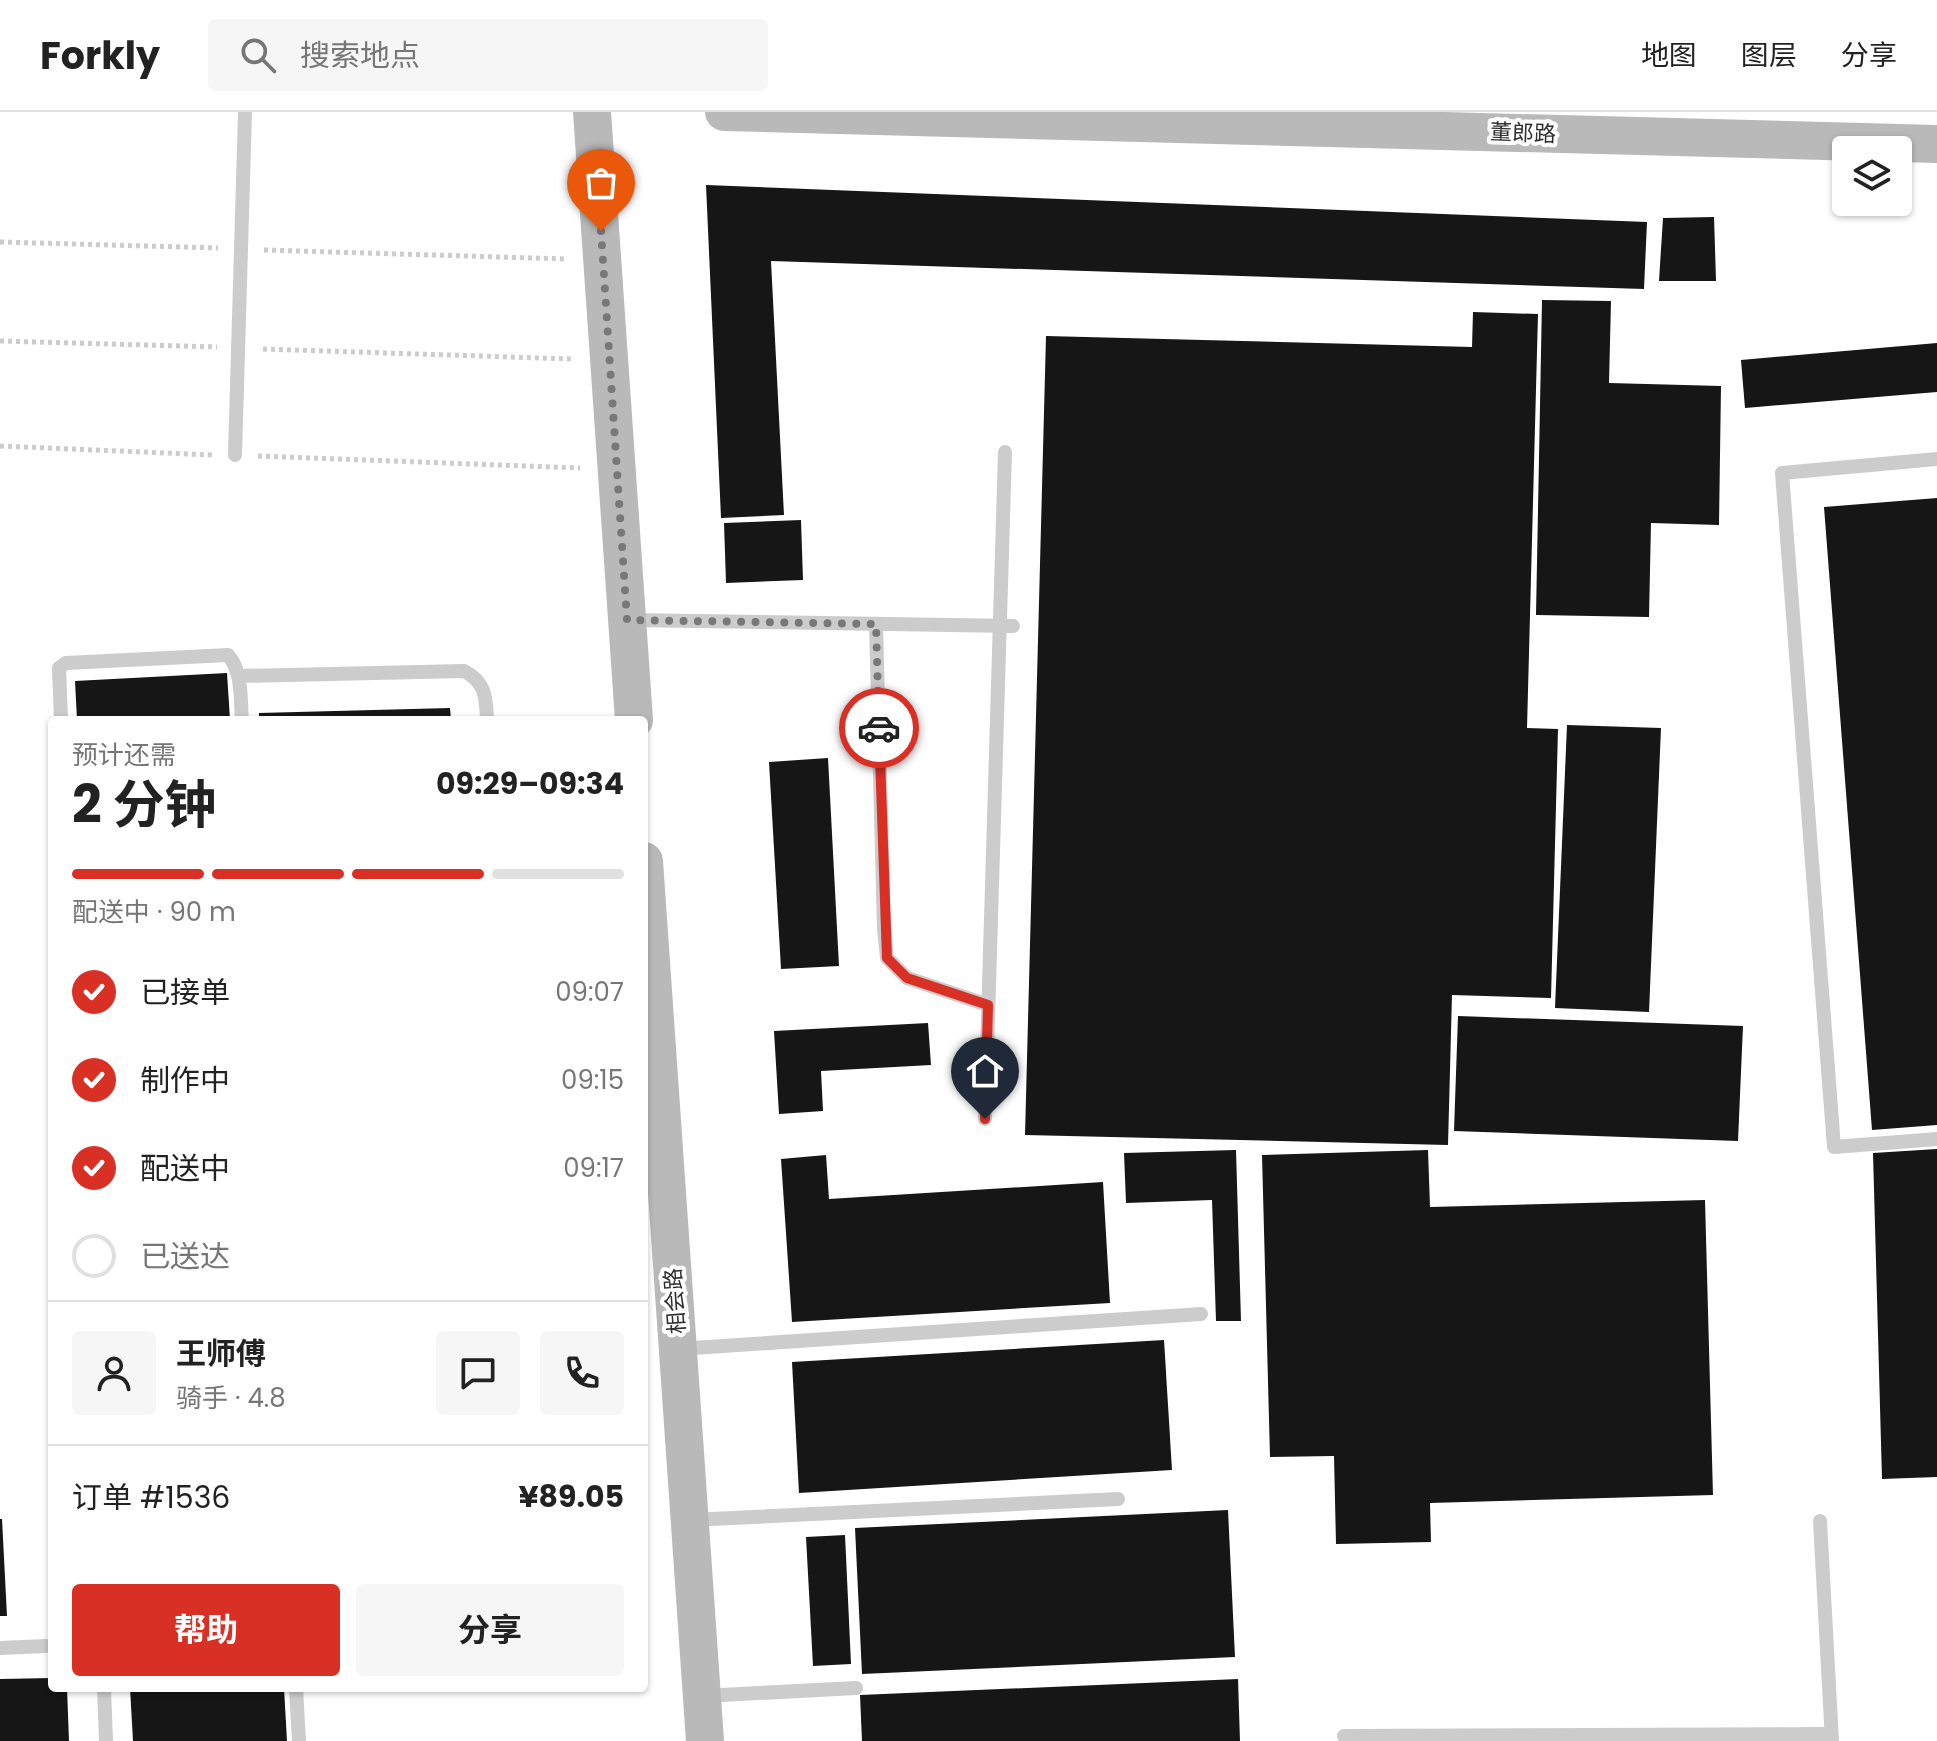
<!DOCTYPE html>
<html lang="zh">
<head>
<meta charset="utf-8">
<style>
  body { margin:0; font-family:Poppins,"Noto Sans SC",sans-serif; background:#f6f6f6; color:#222; height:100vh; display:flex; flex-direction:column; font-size:30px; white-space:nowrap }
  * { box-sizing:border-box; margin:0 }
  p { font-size:26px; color:#767676 }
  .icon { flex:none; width:44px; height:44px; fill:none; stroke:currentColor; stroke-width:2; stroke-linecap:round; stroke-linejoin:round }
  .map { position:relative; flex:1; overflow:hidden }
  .details { position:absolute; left:48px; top:604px; width:600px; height:976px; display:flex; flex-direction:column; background:#fff; border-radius:8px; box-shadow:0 2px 6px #0004 }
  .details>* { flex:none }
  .fabs { position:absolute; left:1832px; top:24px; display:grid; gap:16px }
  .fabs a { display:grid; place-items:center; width:80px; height:80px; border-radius:8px; background:#fff; box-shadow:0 2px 6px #0004; font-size:40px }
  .pin { position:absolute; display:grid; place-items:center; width:68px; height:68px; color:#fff; margin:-82px -34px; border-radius:50% 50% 50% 0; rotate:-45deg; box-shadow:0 0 8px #0007 }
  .pin .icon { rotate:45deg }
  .courier { position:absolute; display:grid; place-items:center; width:80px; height:80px; margin:-40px; border:6px solid #d93025; border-radius:50%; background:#fff; color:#222; box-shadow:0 2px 10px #0007 }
  .head em { font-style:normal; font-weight:700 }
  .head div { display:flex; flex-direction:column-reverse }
  .head { display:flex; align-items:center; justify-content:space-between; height:136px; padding:0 24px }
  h1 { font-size:52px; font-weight:700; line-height:60px }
  .bar { display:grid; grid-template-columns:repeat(4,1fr); gap:12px 8px; align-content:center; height:96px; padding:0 24px }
  .bar i { height:10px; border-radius:6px; background:#e0e0e0 }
  .bar .active { background:#d93025 }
  .bar p { grid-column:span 4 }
  .line { display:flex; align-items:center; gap:20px; padding:0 24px; border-top:2px solid #e0e0e0 }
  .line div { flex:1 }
  .round { display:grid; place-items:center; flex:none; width:84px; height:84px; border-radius:8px; background:#f6f6f6 }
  ol { padding:0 24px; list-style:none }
  li { display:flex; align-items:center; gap:24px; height:88px }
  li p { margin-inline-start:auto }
  li .icon { padding:8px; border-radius:50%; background:#d93025; color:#fff; stroke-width:4 }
  li:last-child { color:#767676 }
  li i { width:44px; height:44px; border:4px solid #e0e0e0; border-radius:50% }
  .button { display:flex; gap:16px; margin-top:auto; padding:16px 24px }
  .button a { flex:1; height:92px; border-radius:8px; background:#d93025; color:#fff; font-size:32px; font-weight:700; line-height:92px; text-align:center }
  .button a+a { background:#f6f6f6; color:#222 }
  header { display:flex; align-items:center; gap:48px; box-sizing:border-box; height:112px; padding:0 40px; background:#fff; border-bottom:2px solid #e0e0e0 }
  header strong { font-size:38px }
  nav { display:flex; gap:44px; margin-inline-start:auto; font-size:28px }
  .search { width:560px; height:72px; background:#f6f6f6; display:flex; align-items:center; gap:20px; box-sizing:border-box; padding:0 28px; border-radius:8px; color:#767676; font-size:30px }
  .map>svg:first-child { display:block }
  .building { fill:#161616 }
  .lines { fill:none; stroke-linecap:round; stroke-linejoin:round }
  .path { stroke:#ccc; stroke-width:5; stroke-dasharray:4 4; stroke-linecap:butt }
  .lane { stroke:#ccc; stroke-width:14 }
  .secondary { stroke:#b9b9b9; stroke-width:38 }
  .done { stroke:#787878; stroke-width:8; stroke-dasharray:0 14.4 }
  .route { stroke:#d93025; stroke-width:10 }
  .labels { text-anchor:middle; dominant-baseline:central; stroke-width:8; stroke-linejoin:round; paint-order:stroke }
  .street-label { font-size:22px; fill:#2f2f2f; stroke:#fff }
</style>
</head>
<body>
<header>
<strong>Forkly</strong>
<div class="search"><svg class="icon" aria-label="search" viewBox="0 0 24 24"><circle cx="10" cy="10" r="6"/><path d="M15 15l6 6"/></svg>搜索地点</div>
<nav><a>地图</a><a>图层</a><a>分享</a></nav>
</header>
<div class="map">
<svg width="1937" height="1629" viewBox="0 0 1937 1629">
  <rect width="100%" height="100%" fill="#fff"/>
  <g class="building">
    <polygon points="706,73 1647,110 1644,177 771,149 784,403 721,406"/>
    <polygon points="1714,105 1716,169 1659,169 1663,106"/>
    <polygon points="1542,188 1611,189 1609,271 1721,274 1719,413 1651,411 1649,505 1536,503"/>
    <polygon points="1473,200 1538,202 1527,616 1558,617 1551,886 1452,883 1448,1033 1025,1023 1046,224 1472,235"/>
    <polygon points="1937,231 1937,280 1745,296 1741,248"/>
    <polygon points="1937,386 1937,1013 1872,1018 1824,395"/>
    <polygon points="801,408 803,468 726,471 724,411"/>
    <polygon points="227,561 230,608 77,608 75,569"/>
    <polygon points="450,596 451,608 259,608 259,601"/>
    <polygon points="1567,613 1661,616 1649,900 1555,896"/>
    <polygon points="828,646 839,854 781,857 769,650"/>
    <polygon points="1458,904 1743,914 1738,1029 1454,1019"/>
    <polygon points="928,911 931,953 821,959 823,999 779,1002 774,919"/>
    <polygon points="1937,1037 1937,1365 1882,1367 1873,1041"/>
    <polygon points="1236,1038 1241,1209 1216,1209 1212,1088 1126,1091 1124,1041"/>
    <polygon points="1428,1038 1430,1095 1705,1088 1713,1383 1430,1391 1431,1430 1336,1432 1334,1344 1270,1345 1262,1043"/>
    <polygon points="826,1043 829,1087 1103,1070 1110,1191 792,1210 781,1047"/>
    <polygon points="1164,1228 1172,1358 799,1381 792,1250"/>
    <polygon points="1228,1398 1235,1545 862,1562 855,1416"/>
    <polygon points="0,1407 2,1407 7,1504 0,1504"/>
    <polygon points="845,1423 851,1552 813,1554 806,1425"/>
    <polygon points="52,1566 52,1576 67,1576 69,1629 0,1629 0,1567"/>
    <polygon points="1238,1567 1240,1629 862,1629 860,1583"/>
    <polygon points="130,1576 284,1576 287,1629 133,1629"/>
  </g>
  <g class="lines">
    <g class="path">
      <polyline points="0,130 218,136"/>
      <polyline points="264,138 566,147"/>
      <polyline points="0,229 217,235"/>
      <polyline points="263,237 572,247"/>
      <polyline points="0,334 212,343"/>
      <polyline points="258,344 580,356"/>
    </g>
    <g class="lane">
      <polyline points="235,343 245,0"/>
      <polyline points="1937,347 1782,361 1834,1035 1937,1027"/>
      <polyline points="628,508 1013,514"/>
      <polyline points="876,512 884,817 887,846 907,866 988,893"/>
      <path d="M239,564L464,559C486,570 486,586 487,608"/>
      <path d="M61,608L59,556L66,551L228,543C243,560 240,587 242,608"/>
      <polyline points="985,1007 1005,340"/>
      <polyline points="678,1237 1201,1202"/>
      <polyline points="691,1408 1118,1387"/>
      <polyline points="1820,1409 1832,1629"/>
      <polyline points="0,1536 46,1534"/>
      <polyline points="104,1576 106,1629"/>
      <polyline points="296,1576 299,1629"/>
      <polyline points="702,1584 856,1576"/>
      <polyline points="1344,1624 1831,1622"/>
    </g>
    <g class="secondary">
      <polyline points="592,0 634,608"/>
      <polyline points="724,0 1937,32"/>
      <polyline points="644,749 705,1629"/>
    </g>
  </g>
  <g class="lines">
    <polyline class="done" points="601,119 627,508 876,512 879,616"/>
    <polyline class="route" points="879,616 887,846 907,866 988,893 985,1007"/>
  </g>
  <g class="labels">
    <g class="street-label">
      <text transform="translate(1523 21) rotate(2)">董郎路</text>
      <text transform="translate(675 1189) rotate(-94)">相会路</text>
    </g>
  </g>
</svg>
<div class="fabs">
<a><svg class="icon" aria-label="layers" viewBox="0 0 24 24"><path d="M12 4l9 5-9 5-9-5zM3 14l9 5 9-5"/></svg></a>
</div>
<div class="pin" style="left:601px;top:119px;background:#ea580c"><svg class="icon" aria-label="bag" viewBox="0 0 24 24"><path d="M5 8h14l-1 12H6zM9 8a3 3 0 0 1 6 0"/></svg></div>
<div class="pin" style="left:985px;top:1007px;background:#1f2937"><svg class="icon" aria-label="home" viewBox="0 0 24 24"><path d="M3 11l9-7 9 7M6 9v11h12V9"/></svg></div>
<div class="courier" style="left:879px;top:616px"><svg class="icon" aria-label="car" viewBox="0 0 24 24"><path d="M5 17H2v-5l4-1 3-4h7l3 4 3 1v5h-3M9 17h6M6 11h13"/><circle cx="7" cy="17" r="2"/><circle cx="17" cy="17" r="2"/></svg></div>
<section class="details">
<div class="head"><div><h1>2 分钟</h1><p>预计还需</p></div><em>09:29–09:34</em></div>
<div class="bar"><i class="active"></i><i class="active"></i><i class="active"></i><i></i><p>配送中 · 90 m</p></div>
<ol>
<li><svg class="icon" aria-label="check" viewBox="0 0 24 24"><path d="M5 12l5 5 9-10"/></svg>已接单<p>09:07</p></li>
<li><svg class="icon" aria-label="check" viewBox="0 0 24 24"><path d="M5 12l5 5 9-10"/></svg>制作中<p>09:15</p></li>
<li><svg class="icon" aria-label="check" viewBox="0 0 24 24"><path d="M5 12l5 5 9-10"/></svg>配送中<p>09:17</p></li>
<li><i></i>已送达</li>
</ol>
<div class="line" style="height:144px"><a class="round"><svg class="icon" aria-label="person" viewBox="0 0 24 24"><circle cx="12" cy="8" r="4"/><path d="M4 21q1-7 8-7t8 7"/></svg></a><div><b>王师傅</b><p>骑手 · 4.8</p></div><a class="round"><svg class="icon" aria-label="chat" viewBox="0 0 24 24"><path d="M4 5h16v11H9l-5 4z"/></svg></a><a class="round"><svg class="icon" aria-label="phone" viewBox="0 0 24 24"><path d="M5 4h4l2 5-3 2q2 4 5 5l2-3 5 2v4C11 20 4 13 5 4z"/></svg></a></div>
<div class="line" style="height:104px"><div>订单 #1536</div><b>¥89.05</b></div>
<div class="button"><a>帮助</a><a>分享</a></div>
</section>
</div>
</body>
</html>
